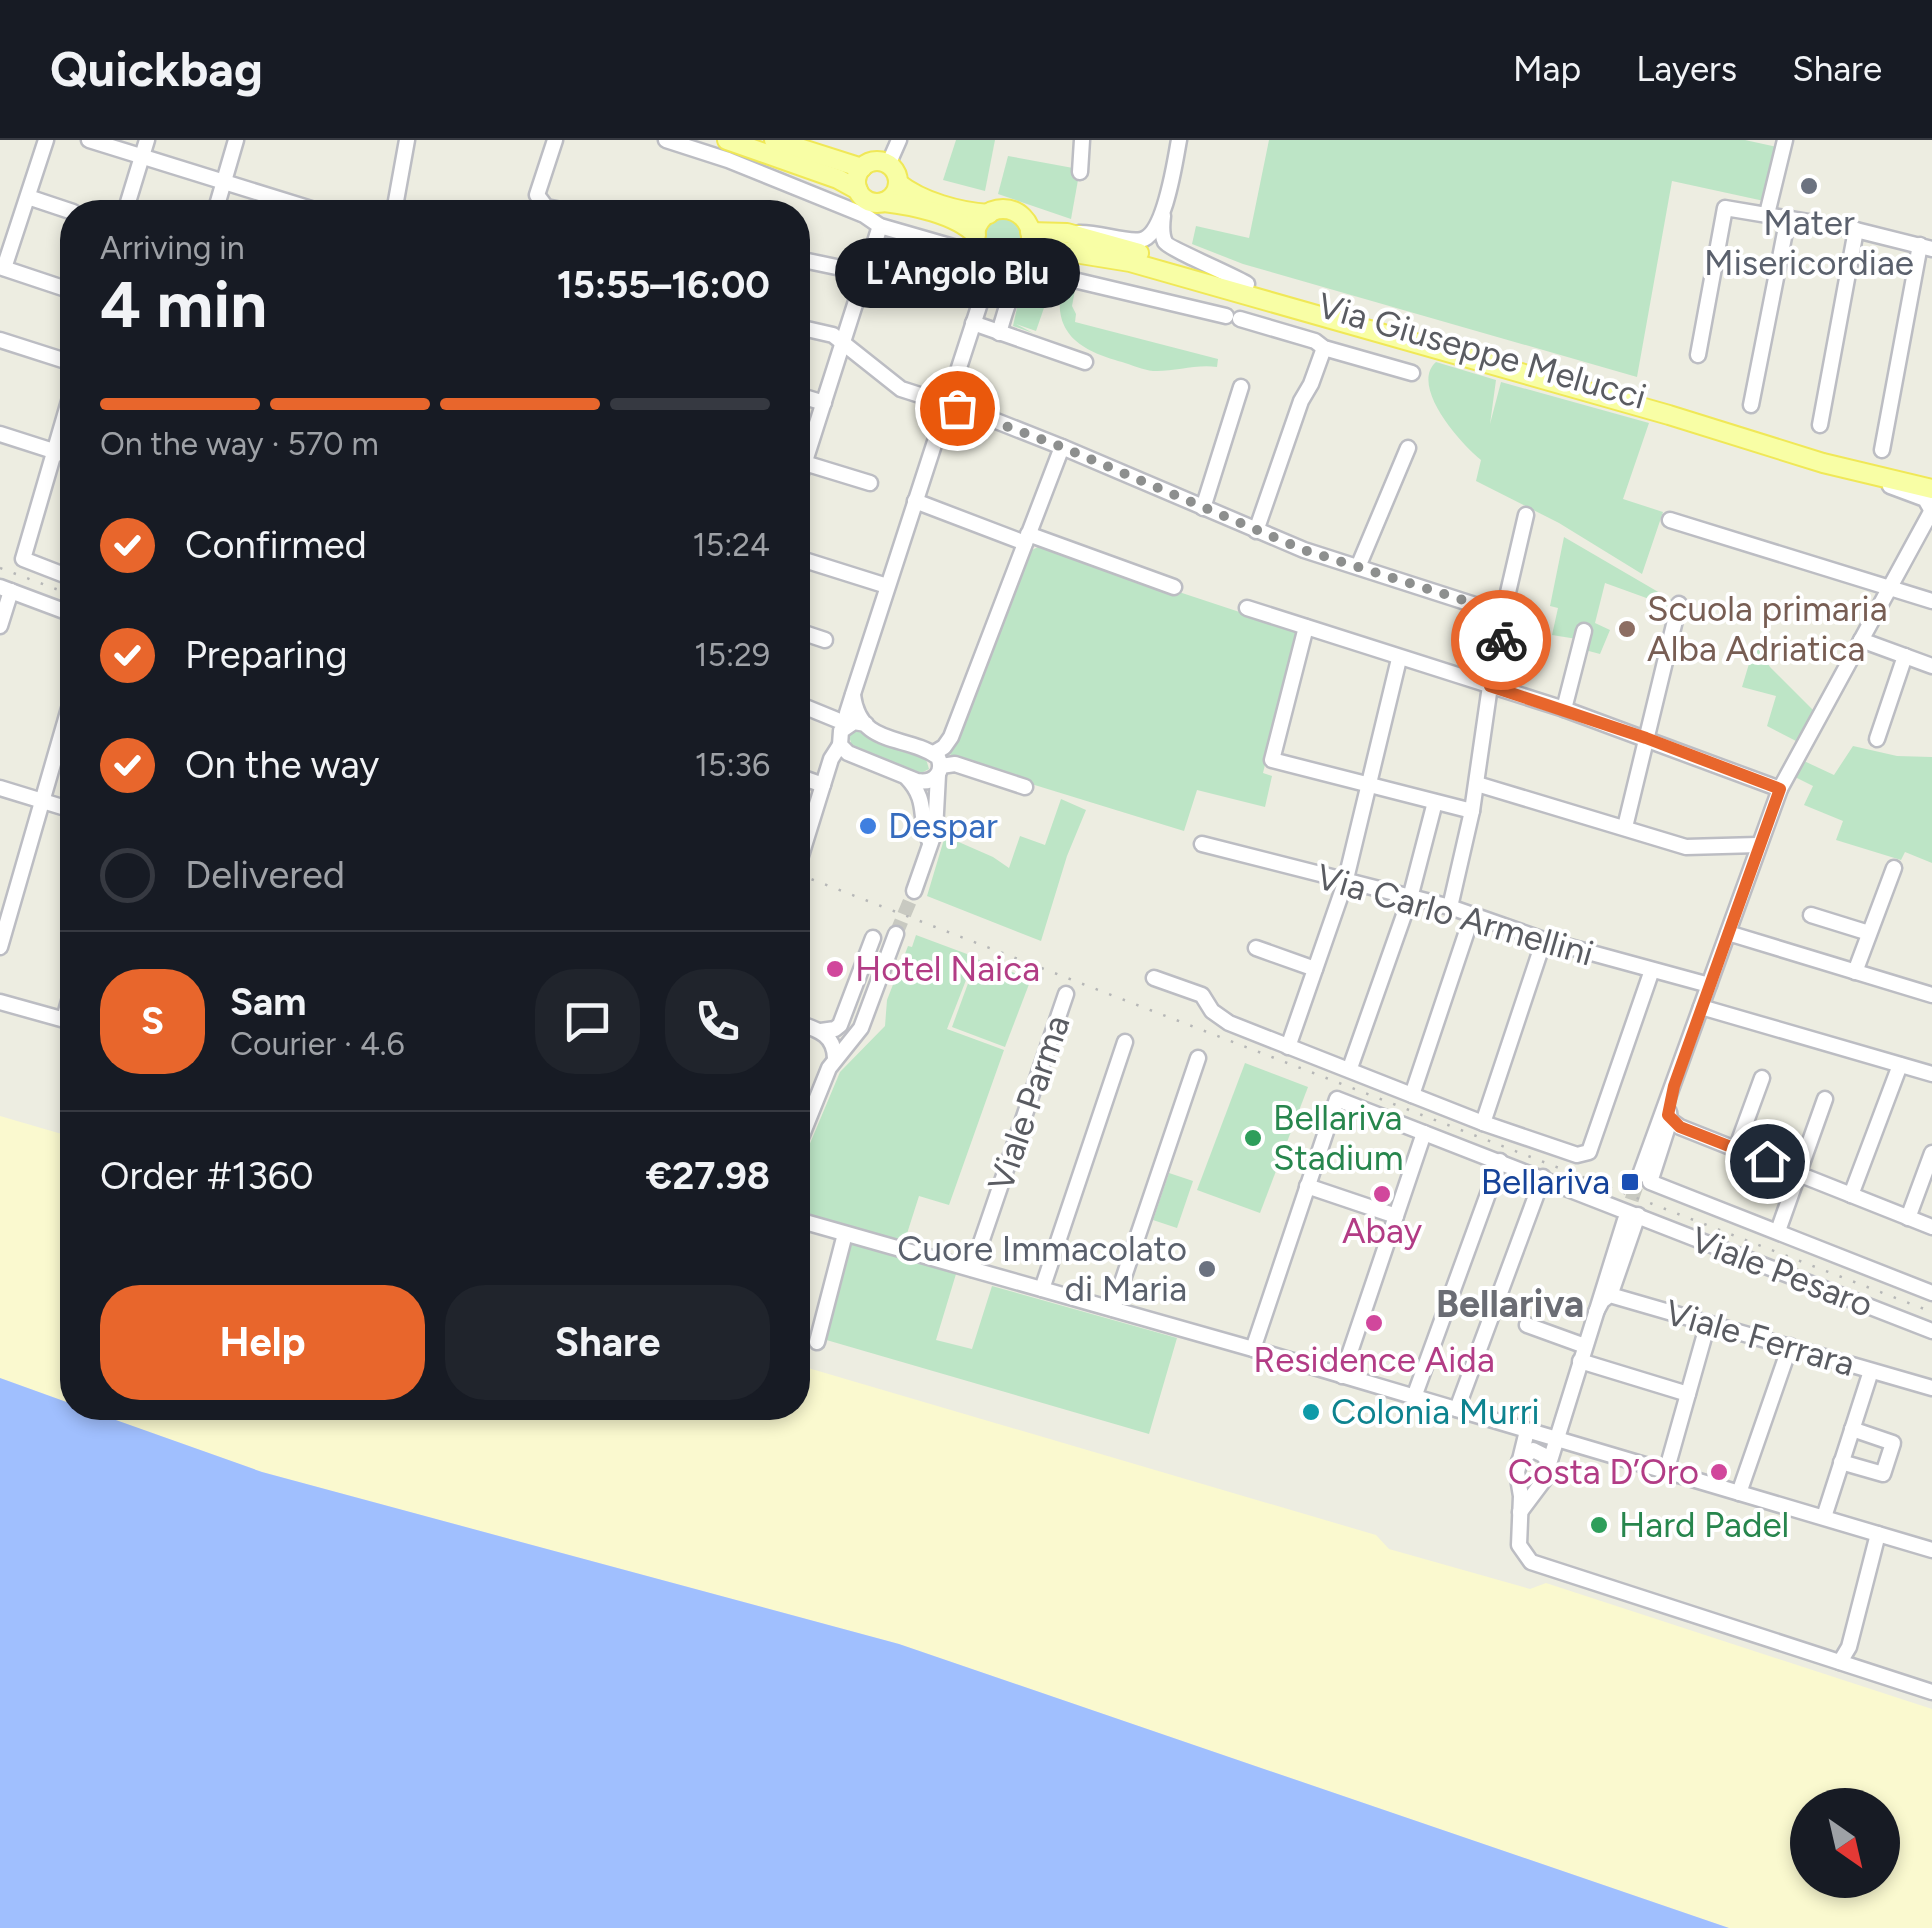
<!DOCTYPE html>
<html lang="en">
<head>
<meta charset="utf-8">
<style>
  body { margin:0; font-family:Figtree,sans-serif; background:#20242c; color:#f1f3f6; height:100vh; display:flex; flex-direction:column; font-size:38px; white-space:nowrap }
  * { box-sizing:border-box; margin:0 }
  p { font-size:32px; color:#9ea1a6 }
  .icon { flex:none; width:55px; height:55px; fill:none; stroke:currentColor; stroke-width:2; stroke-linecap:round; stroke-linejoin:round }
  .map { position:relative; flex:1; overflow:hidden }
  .sheet { position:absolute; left:60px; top:60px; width:750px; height:1220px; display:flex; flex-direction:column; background:#171b24; border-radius:40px; box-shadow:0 5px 15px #0003 }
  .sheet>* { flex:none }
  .needle { width:65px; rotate:146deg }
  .buttons { position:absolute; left:1790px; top:1648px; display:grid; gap:20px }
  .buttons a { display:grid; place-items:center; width:110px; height:110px; border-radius:50%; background:#171b24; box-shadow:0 5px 15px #0003; font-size:50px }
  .pin { position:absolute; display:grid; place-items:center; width:85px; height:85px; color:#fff; margin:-42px; border:5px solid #fff; border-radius:50%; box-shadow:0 2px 10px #0007 }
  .courier { position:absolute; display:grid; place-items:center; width:100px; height:100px; margin:-50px; border:8px solid #e8662c; border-radius:50%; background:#fff; color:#222; box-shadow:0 2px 12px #0007 }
  .bubble { position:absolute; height:70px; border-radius:35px; background:#171b24; box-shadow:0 5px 15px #0003; font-size:32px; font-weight:700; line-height:70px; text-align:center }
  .summary em { font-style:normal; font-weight:700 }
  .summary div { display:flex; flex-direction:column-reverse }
  .summary { display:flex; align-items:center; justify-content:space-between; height:170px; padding:0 40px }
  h1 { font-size:65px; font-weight:700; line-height:75px }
  .bar { display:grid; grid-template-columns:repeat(4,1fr); gap:15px 10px; align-content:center; height:120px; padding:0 40px }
  .bar i { height:12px; border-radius:8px; background:#363941 }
  .bar .current { background:#e8662c }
  .bar p { grid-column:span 4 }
  .line { display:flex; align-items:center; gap:25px; padding:0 40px; border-top:2px solid #363941 }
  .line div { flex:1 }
  .round { display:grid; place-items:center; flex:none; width:105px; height:105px; border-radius:40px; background:#20242c }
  ol { padding:0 40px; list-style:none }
  li { display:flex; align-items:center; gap:30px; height:110px }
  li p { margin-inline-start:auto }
  li .icon { padding:10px; border-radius:50%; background:#e8662c; color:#fff; stroke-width:4 }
  li:last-child { color:#9ea1a6 }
  li i { width:55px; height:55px; border:5px solid #363941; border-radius:50% }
  .primary-button { display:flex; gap:20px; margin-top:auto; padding:20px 40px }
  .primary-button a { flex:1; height:115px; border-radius:40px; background:#e8662c; color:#fff; font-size:40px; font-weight:700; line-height:115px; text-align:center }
  .primary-button a+a { background:#20242c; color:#f1f3f6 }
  header { display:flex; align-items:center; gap:60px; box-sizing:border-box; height:140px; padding:0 50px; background:#171b24; border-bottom:2px solid #363941 }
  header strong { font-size:48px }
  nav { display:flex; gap:55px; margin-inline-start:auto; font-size:35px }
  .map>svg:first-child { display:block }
  .green { fill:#bde5c6 }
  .sand { fill:#faf9cf; fill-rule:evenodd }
  .water { fill:#a0bffe }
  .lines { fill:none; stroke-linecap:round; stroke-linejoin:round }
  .minor-tunnel { stroke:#c8c9c1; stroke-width:14; stroke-dasharray:14 7; stroke-linecap:butt }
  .minor-casing { stroke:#bcbdc3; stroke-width:19 }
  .major-casing { stroke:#f0e857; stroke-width:22 }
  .minor { stroke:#fff; stroke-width:14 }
  .major { stroke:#f8fea5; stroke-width:18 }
  .rail { stroke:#b6b7b7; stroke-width:2.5; stroke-dasharray:2.5 12; stroke-linecap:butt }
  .done { stroke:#8d8f8e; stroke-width:10; stroke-dasharray:0 18 }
  .route { stroke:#e8662c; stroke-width:12 }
  .worship-dot { fill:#6b7280; stroke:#fff; stroke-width:4 }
  .education-dot { fill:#8d6e63; stroke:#fff; stroke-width:4 }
  .shop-dot { fill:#3f7fe0; stroke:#fff; stroke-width:4 }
  .hotel-dot { fill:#d1479c; stroke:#fff; stroke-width:4 }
  .leisure-dot { fill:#2e9e5b; stroke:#fff; stroke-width:4 }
  .transit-dot { fill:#1a4fb4; stroke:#fff; stroke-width:4 }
  .culture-dot { fill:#0f9aa8; stroke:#fff; stroke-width:4 }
  .labels { text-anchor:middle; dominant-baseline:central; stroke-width:8; stroke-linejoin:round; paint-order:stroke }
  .worship-label { font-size:35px; fill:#5b616d; stroke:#fff }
  .street-label { font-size:35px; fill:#5a5c62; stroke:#fff }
  .education-label { font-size:35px; fill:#785e54; stroke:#fff; text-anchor:start }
  .shop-label { font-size:35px; fill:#366cbe; stroke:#fff; text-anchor:start }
  .hotel-label { font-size:35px; fill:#b23c85; stroke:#fff }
  .leisure-label { font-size:35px; fill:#27864d; stroke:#fff; text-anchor:start }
  .transit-label { font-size:35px; fill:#164399; stroke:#fff; text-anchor:end }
  .culture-label { font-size:35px; fill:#0d838f; stroke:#fff; text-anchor:start }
  .neighbourhood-label { font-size:38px; font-weight:bold; fill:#6b6d74; stroke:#fff }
</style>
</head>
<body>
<header>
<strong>Quickbag</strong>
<nav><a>Map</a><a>Layers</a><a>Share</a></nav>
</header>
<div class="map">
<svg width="1932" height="1788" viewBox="0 0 1932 1788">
  <rect width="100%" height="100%" fill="#edede1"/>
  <g class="green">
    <polygon points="956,0 995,0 985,51 943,40"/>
    <polygon points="1269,0 1745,0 1777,7 1764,61 1672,41 1637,237 1243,124 1192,104 1196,86 1249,98"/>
    <polygon points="1008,16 1073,28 1078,40 1071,79 998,54"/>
    <circle cx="1003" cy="97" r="20"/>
    <polygon points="1034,141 1049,141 1048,145 1056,147 1054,151 1046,149 1040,152 1036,162 1045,165 1036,191 1016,184 1033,193 1013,186 1020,154"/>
    <path d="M1062,146L1075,150L1072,166L1076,174L1075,182L1218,219L1217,227C1195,224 1174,232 1153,231C1143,230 1132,225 1122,222C1082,211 1051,194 1062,146Z"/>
    <path d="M1436,222L1496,240L1490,284L1501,242L1649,283L1623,359L1663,372L1642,434L1559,383L1476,341L1481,320C1461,304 1409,246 1436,222Z"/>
    <polygon points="1564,397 1672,460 1666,484 1660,482 1663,464 1605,443 1595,483 1610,490 1600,514 1585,510 1590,484 1582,482 1577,499 1552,495 1558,468 1550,466"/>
    <polygon points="1040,406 1297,491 1263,633 1272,636 1265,667 1197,650 1184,691 954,620 950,614 1032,410"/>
    <polygon points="1755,504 1770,527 1816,573 1798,602 1767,586 1776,556 1742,547"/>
    <polygon points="852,591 861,591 876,603 926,619 929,629 921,633 852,606 849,596"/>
    <polygon points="1853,606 1897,616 1932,617 1932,723 1905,712 1901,720 1836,700 1843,681 1804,665 1813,646 1795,637 1804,621 1834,635"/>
    <polygon points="1061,659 1086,670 1067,716 1041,801 927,756 945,696 993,717 1009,728 1020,696 1045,705"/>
    <polygon points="916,795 975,817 947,889 1004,910 949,1065 919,1056 904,1103 798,1074 798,1032 840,932 885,886 887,860 908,806 912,807"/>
    <polygon points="977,819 1031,839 1005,907 952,887"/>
    <polygon points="1245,923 1308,947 1260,1073 1197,1050"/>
    <polygon points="1169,1033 1193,1041 1177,1088 1153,1080"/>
    <polygon points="852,1103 956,1134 936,1200 972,1209 992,1146 1177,1198 1149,1294 823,1199"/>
  </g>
  <g class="sand">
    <polygon points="0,976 72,997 72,1264 0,1238"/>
    <path d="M798,1225L1376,1395L1389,1409L1530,1449L1546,1443L1932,1569V1788H1729L899,1504L262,1332L82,1268H798ZM1808,1665H1882V1740H1808Z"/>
  </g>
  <polygon class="water" points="0,1238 72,1264 72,1268 82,1268 262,1332 899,1504 1729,1788 0,1788"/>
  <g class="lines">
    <g class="minor-tunnel">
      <polyline points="896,794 914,751"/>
      <polyline points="1625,1080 1640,1035"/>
    </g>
    <defs>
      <g id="minor">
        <polyline points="89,0 321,72"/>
        <polyline points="555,0 537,55 546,67 572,72"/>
        <polyline points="666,0 728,20 864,75 880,86 960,109"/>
        <polyline points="888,25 899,0"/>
        <polyline points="1080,32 1082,0"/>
        <polyline points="28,57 73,72"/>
        <polyline points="125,72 147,0"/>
        <polyline points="215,72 236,0"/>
        <polyline points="394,72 407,0"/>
        <polyline points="1767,74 1785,0"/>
        <path d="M1163,76C1162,84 1161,94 1165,102C1168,108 1234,136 1247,144"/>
        <path d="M1079,93C1098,92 1126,103 1141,100C1165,95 1175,21 1179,0"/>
        <polyline points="978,109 985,136 982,146"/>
        <polyline points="798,119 865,133"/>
        <polyline points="0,127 72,151"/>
        <polyline points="4,128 46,0"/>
        <polyline points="1240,179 1315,201 1324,208 1412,233"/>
        <polyline points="973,183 1085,222"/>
        <polyline points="798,187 833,195 901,249 976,273 1062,307 1304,410 1503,474"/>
        <path d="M999,193C1007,167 1011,139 1040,132L1226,176"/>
        <polyline points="0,200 72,223"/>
        <polyline points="1698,215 1725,68 1856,90 1932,109"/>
        <polyline points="72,251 23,419 72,438"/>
        <polyline points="798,255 824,263"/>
        <polyline points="1751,265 1788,77"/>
        <polyline points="1820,285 1856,90"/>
        <polyline points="0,294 72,317"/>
        <polyline points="1882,310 1920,105"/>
        <polyline points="798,321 870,343"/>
        <polyline points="798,343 880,86"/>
        <polyline points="1890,346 1925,359 1932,371"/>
        <polyline points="915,361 1025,403"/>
        <polyline points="1203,368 1241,247"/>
        <polyline points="1670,380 1932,461"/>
        <polyline points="1256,391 1301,261 1311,244 1324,208"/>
        <polyline points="1028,394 1174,447"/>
        <polyline points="798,418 887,446"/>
        <polyline points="1358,427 1408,308"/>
        <polyline points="0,447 72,474"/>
        <polyline points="1247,468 1564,569 1780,649"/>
        <polyline points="0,486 11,451"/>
        <polyline points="1306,487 1272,620 1472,671"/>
        <polyline points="798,491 825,500"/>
        <polyline points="1861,500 1932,526"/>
        <path d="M853,555C860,608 906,594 938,617C945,633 933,644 917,641L848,613L840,605L841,591L854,582L866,584"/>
        <polyline points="798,564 847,584"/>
        <polyline points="1564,569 1584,491"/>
        <polyline points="849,583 847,573 853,554 982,157 997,130 1007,125"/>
        <polyline points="1877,599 1905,516"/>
        <polyline points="934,613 944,607 951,597 1062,307"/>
        <polyline points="941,626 955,624 1025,647"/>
        <polyline points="798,636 823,645"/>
        <path d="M907,638C929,661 918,678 929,700"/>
        <polyline points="1477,644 1686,707 1758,705"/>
        <polyline points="0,648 72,670"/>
        <polyline points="1625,687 1679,464"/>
        <polyline points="1202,704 1450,767 1544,800 1709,845"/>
        <polyline points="800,719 831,619 840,605"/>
        <polyline points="914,751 935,691 938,635"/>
        <polyline points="1450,767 1472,671 1490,546 1505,480 1503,474 1526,375"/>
        <polyline points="1811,775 1869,793"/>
        <polyline points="1728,793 1932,855"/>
        <polyline points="0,807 72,558"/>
        <polyline points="1256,808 1315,829"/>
        <polyline points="1855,832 1894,728"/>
        <polyline points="1154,838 1202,855 1212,871 1229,883 1483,983 1577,1015 1589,1012 1652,830"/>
        <polyline points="0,862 72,882"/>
        <polyline points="1701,867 1932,934"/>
        <polyline points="64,879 72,850"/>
        <path d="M798,883C818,890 834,894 835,918"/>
        <polyline points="821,891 835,889 840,885 873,798"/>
        <polyline points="1288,907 1345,743 1399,519"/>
        <polyline points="1350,928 1410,758 1435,662"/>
        <polyline points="1412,955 1472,776"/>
        <polyline points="1669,972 1670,980 1680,987 1932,1087"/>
        <polyline points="1670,980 1650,1042 1932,1153"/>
        <polyline points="1483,983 1544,800"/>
        <polyline points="798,1005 829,928 861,888 896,794"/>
        <polyline points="1736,1009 1762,938"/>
        <polyline points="1640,1035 1780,649 1932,370"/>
        <polyline points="1307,1046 1396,1076"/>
        <polyline points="1851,1055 1900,925"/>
        <polyline points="1908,1078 1932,1013"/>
        <polyline points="798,1080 1253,1209 1932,1410"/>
        <polyline points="1778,1091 1825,959"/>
        <polyline points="972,1129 1066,854"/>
        <polyline points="1042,1149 1125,902"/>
        <polyline points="1611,1153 1638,1075"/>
        <polyline points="1113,1169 1198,918"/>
        <polyline points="1596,1172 1602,1161 1610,1155 1932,1248"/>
        <polyline points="1527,1185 1585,1206"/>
        <polyline points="817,1202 845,1094"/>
        <polyline points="1253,1209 1337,959 1932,1191"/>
        <polyline points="1580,1221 1688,1254"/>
        <polyline points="1342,1236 1424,993"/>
        <polyline points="1414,1257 1500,1021"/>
        <polyline points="1457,1269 1543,1037"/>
        <polyline points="1527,1291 1517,1332 1521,1356 1519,1405 1531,1422 1932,1552"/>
        <polyline points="1519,1321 1533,1310 1545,1316 1548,1326"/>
        <polyline points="1841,1322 1883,1334 1893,1303 1852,1289"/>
        <polyline points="1666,1332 1708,1183"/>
        <polyline points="1739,1353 1790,1206"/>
        <polyline points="1520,1372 1544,1340 1625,1080"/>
        <polyline points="1824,1377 1871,1231"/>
        <polyline points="1840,1522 1849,1507 1878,1394"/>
      </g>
      <g id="major">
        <polyline points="727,0 838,39 858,50"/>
        <polyline points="774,0 862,28"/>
        <circle cx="877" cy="42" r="21"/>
        <path d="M898,43C922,62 959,72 989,74"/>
        <path d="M884,62C911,65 956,74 976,95"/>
        <circle cx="1003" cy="97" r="28"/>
        <polyline points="1030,92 1067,93 1139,113"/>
        <polyline points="1026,113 1050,109 1130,122 1669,275 1823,323 1932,349"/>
      </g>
    </defs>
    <use href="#minor" class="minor-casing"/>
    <use href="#major" class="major-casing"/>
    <use href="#minor" class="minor"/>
    <use href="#major" class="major"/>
    <g class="rail">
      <polyline points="0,428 72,455"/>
      <polyline points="798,734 1932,1172"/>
    </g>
  </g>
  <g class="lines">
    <polyline class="done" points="957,268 1062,307 1304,410 1498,471 1505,480 1501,500"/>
    <polyline class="route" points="1501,500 1490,546 1646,598 1780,649 1674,946 1668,975 1680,987 1767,1021"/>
  </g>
  <g class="worship-dot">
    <circle cx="1809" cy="46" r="10"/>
    <circle cx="1207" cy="1129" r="10"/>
  </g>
  <circle class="education-dot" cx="1627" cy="489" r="10"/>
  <circle class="shop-dot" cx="868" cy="686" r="10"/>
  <g class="hotel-dot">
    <circle cx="835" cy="829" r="10"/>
    <circle cx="1382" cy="1054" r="10"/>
    <circle cx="1374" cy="1183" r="10"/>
    <circle cx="1719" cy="1332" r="10"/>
  </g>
  <g class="leisure-dot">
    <circle cx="1253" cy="998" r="10"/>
    <circle cx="1599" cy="1385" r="10"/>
  </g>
  <rect class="transit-dot" x="1620" y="1032" width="20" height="20" rx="5"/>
  <circle class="culture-dot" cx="1311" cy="1272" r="10"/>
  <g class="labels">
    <g class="worship-label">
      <text x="1809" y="83">Mater<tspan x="1809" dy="40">Misericordiae</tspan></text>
      <text x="1187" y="1109" text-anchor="end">Cuore Immacolato<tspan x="1187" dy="40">di Maria</tspan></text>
    </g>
    <g class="street-label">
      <text transform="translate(1482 211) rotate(16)">Via Giuseppe Melucci</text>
      <text transform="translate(1455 775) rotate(16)">Via Carlo Armellini</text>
      <text transform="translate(1029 963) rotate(-71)">Viale Parma</text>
      <text transform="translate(1782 1132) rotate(21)">Viale Pesaro</text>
      <text transform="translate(1760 1198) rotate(16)">Viale Ferrara</text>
    </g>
    <g class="education-label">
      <text x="1647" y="469">Scuola primaria<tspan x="1647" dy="40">Alba Adriatica</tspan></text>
    </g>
    <g class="shop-label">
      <text x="888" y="686">Despar</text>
    </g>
    <g class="hotel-label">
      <text x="855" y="829" text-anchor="start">Hotel Naica</text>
      <text x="1382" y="1091">Abay</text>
      <text x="1374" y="1220">Residence Aida</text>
      <text x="1699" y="1332" text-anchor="end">Costa D’Oro</text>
    </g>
    <g class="leisure-label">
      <text x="1273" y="978">Bellariva<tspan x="1273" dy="40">Stadium</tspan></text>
      <text x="1619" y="1385">Hard Padel</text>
    </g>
    <g class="transit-label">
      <text x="1610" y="1042">Bellariva</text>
    </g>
    <g class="culture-label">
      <text x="1331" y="1272">Colonia Murri</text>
    </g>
    <g class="neighbourhood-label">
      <text x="1510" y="1164">Bellariva</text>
    </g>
  </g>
</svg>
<div class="buttons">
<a><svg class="needle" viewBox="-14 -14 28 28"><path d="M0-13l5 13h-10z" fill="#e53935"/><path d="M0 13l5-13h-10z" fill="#9ea1a6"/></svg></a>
</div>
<div class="pin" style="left:957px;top:268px;background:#ea580c"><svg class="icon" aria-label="bag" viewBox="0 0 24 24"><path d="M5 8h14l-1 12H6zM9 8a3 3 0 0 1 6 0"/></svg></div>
<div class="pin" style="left:1767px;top:1021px;background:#1f2937"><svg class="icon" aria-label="home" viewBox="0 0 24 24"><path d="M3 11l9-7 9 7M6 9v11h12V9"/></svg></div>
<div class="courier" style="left:1501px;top:500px"><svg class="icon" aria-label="bike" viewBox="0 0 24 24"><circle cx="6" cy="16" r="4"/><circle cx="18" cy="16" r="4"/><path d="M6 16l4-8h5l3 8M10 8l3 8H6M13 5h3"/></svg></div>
<div class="bubble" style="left:835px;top:98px;width:245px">L'Angolo Blu</div>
<section class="sheet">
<div class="summary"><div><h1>4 min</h1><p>Arriving in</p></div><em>15:55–16:00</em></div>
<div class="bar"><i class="current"></i><i class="current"></i><i class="current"></i><i></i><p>On the way · 570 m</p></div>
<ol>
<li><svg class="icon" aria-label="check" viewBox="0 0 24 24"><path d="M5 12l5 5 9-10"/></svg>Confirmed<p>15:24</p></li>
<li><svg class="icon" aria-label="check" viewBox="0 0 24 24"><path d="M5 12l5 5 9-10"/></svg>Preparing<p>15:29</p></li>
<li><svg class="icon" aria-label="check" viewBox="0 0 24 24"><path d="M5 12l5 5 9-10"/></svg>On the way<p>15:36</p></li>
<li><i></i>Delivered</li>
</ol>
<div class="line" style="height:180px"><b class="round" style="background:#e8662c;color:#fff">S</b><div><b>Sam</b><p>Courier · 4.6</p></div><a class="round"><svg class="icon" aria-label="chat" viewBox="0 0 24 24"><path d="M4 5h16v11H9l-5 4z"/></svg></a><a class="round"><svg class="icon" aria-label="phone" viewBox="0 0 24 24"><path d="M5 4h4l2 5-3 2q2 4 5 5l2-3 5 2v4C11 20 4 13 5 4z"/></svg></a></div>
<div class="line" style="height:130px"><div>Order #1360</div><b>€27.98</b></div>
<div class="primary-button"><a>Help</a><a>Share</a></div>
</section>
</div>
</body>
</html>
